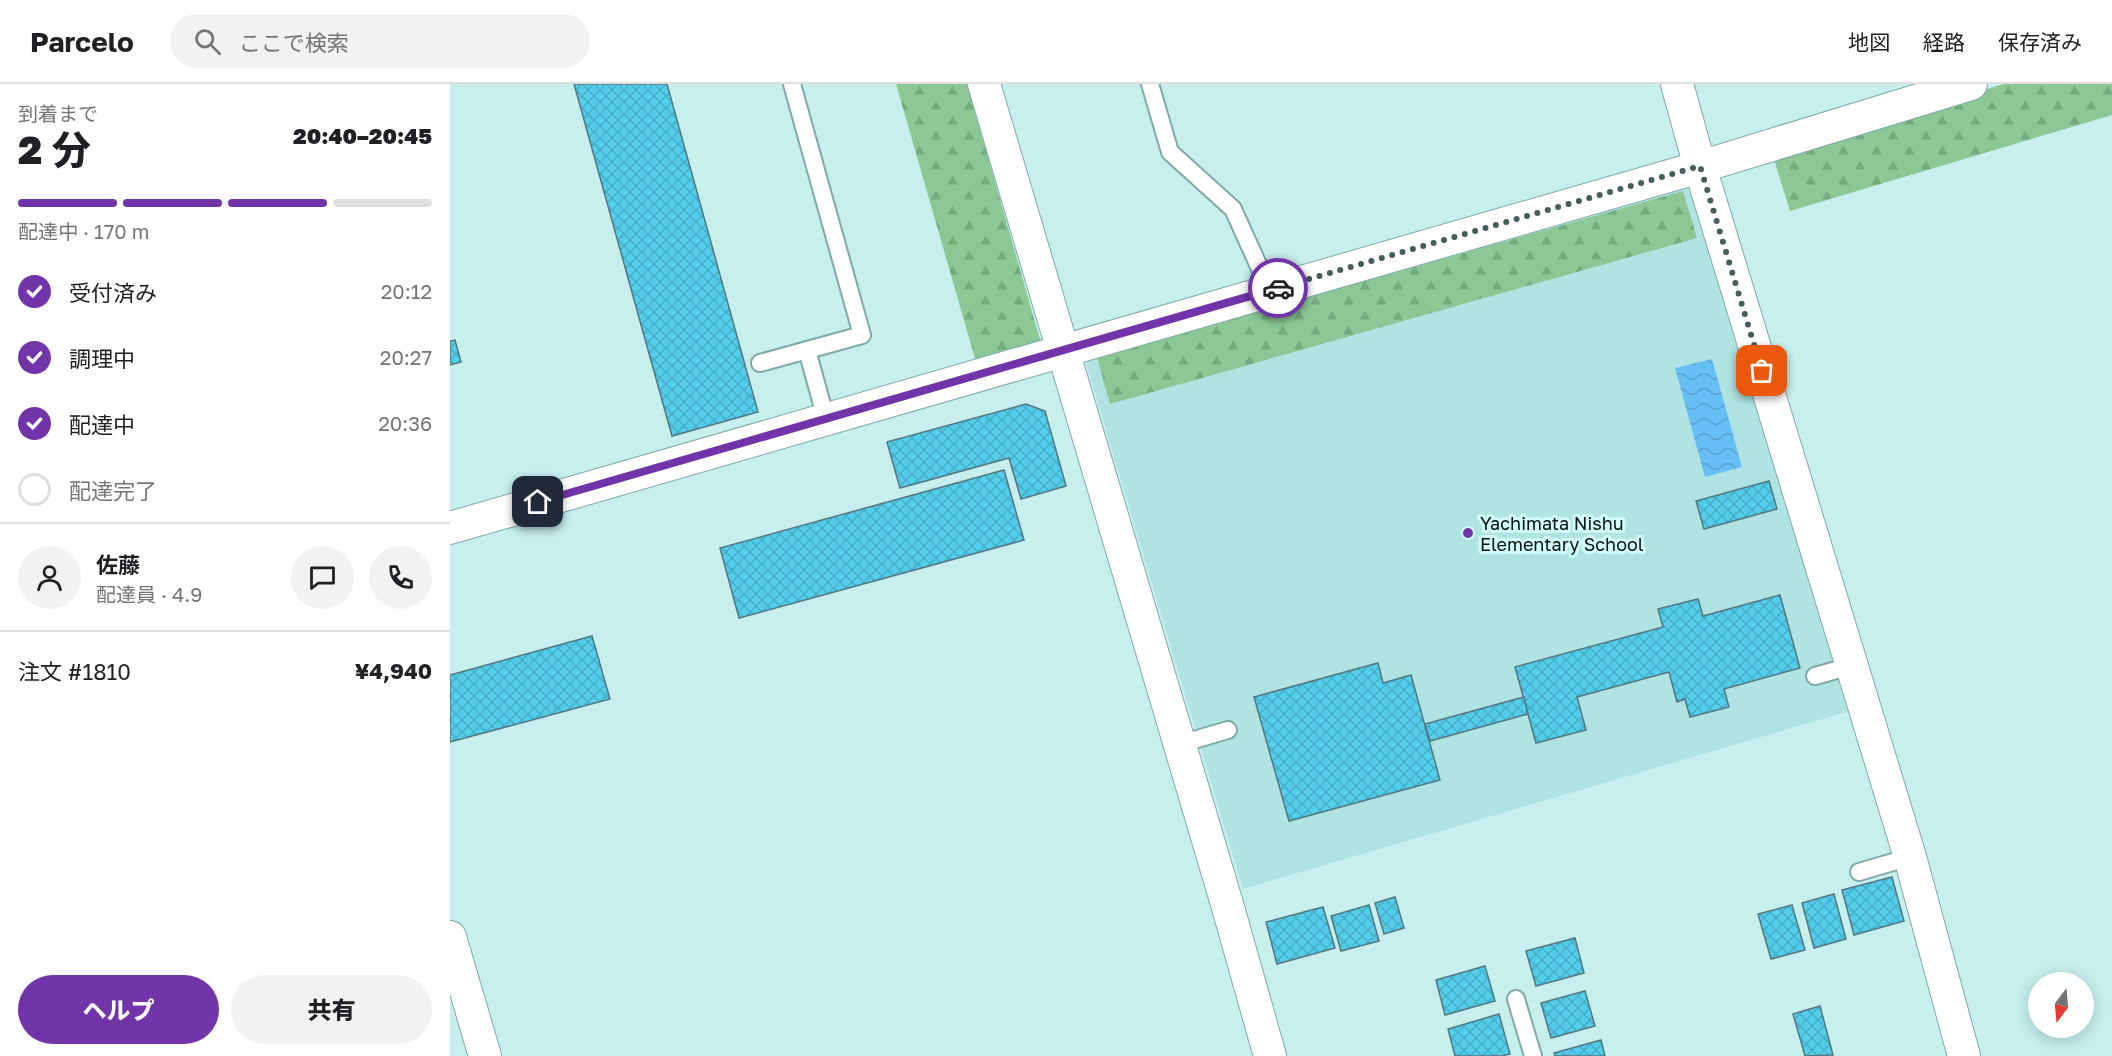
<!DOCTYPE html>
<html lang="ja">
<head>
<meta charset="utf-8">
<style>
  body { margin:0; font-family:"Golos Text","Noto Sans JP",sans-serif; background:#f2f2f2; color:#202124; height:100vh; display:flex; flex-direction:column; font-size:22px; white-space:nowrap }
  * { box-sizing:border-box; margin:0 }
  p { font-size:20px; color:#757577 }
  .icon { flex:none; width:33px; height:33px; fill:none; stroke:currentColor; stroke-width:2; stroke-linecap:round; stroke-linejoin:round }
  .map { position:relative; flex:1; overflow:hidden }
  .drawer { display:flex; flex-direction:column; background:#fff; width:450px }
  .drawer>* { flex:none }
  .needle { width:39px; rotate:196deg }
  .buttons { position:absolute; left:1578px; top:888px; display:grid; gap:12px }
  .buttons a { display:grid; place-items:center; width:66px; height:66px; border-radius:50%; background:#fff; box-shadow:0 3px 15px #0003; font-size:30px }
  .pin { position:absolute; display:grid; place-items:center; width:51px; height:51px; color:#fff; margin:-26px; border-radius:12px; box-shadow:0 3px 9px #0006 }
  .courier { position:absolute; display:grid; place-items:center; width:60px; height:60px; margin:-30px; border:4px solid #7234a9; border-radius:50%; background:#fff; color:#222; box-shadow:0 2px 8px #0007 }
  .head em { font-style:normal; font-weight:800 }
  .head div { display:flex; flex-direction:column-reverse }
  .head { display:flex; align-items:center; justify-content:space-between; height:102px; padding:0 18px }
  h1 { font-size:39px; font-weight:800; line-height:45px }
  .bar { display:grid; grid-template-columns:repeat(4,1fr); gap:9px 6px; align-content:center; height:72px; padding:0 18px }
  .bar i { height:8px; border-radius:4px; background:#e0e0e0 }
  .bar .on { background:#7234a9 }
  .bar p { grid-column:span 4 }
  .line { display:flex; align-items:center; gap:15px; padding:0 18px; border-top:2px solid #e0e0e0 }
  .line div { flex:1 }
  .round { display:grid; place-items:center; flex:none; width:63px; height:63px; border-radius:32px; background:#f2f2f2 }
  ol { padding:0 18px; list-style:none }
  li { display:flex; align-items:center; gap:18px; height:66px }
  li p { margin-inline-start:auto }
  li .icon { padding:6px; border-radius:50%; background:#7234a9; color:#fff; stroke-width:4 }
  li:last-child { color:#757577 }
  li i { width:33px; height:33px; border:3px solid #e0e0e0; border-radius:50% }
  .action { display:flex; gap:12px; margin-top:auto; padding:12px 18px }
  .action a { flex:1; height:69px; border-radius:36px; background:#7234a9; color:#fff; font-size:24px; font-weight:800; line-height:69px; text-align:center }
  .action a+a { background:#f2f2f2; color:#202124 }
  header { display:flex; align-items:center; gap:36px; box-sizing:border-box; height:84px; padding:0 30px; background:#fff; border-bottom:2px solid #e0e0e0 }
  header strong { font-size:28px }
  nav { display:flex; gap:33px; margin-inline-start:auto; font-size:21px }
  .search { width:420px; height:54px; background:#f2f2f2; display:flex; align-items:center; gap:15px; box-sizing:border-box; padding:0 21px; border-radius:33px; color:#757577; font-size:22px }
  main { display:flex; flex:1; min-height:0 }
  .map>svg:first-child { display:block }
  .built { fill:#b0e4e2 }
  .forest { fill:url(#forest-firs) }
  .water { fill:url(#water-waves) }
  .building { fill:url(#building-cross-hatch); stroke:#537680; stroke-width:1.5 }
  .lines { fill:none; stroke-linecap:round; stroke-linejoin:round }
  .lane-casing { stroke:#81a9a8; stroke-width:20 }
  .street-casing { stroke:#81a9a8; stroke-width:34 }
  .lane { stroke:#fff; stroke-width:16 }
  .street { stroke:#fff; stroke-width:32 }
  .done { stroke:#475d5c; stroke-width:6; stroke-dasharray:0 10.8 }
  .route { stroke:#7234a9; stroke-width:8 }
  .poi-dot { fill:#7234a9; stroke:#d3fdfb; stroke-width:2 }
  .labels { text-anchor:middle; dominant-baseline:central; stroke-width:6; stroke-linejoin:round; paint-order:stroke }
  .poi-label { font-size:18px; fill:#020f0e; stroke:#d3fdfb; text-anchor:start }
</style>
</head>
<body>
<header>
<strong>Parcelo</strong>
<div class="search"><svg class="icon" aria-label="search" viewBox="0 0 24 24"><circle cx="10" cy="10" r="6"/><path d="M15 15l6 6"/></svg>ここで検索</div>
<nav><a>地図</a><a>経路</a><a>保存済み</a></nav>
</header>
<main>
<section class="drawer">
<div class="head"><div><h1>2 分</h1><p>到着まで</p></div><em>20:40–20:45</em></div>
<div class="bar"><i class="on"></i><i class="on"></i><i class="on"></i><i></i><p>配達中 · 170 m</p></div>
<ol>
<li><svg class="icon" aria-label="check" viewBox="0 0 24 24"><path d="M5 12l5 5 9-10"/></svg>受付済み<p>20:12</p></li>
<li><svg class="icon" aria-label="check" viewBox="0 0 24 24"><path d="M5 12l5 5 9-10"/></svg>調理中<p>20:27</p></li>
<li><svg class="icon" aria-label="check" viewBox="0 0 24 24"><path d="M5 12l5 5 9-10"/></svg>配達中<p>20:36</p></li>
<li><i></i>配達完了</li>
</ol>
<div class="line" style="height:108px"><a class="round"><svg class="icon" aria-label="person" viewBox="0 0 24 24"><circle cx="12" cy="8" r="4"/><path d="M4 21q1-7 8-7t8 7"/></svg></a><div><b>佐藤</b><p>配達員 · 4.9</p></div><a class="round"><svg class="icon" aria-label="chat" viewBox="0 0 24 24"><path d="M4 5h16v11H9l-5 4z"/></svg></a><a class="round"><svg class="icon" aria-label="phone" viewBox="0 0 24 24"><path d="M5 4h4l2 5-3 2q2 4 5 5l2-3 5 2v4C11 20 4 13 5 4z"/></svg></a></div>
<div class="line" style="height:78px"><div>注文 #1810</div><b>¥4,940</b></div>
<div class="action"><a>ヘルプ</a><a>共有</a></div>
</section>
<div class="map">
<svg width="1662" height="972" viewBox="0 0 1662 972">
  <defs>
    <pattern id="forest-firs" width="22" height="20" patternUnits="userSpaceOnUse" patternTransform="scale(1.5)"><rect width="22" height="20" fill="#8bc896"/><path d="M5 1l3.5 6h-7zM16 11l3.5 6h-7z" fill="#76ab80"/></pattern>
    <pattern id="water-waves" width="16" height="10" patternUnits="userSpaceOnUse" patternTransform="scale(1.5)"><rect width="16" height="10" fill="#68bff5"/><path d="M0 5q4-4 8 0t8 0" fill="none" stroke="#59a3d1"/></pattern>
    <pattern id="building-cross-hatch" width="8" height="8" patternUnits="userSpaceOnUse" patternTransform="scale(1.5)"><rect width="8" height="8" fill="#52cdea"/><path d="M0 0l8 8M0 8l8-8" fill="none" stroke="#46afc8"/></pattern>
  </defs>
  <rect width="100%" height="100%" fill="#c6efee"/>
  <polygon class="built" points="1244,93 1403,626 793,805 634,272"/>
  <g class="forest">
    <polygon points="446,0 517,0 591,259 526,278"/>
    <polygon points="1554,0 1662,0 1662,31 1340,127 1322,69"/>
    <polygon points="1233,107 1247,154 660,320 647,273"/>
  </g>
  <polygon class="water" points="1262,275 1292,383 1255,393 1225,284"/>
  <g class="building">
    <polygon points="124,0 217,0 308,328 222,352"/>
    <polygon points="5,256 11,278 0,281 0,257"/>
    <polygon points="576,320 595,327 616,402 571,415 559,374 450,404 437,358"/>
    <polygon points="554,386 574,456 289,534 270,464"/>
    <polygon points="1319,397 1327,425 1254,445 1246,417"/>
    <polygon points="1330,511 1350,584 1274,605 1279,623 1240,633 1235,615 1227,618 1219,588 1127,613 1136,646 1086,659 1065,583 1213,543 1208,525 1248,515 1253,532"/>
    <polygon points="142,552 160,615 0,658 0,591"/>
    <polygon points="928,579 933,599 961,591 990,696 839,737 804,613"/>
    <polygon points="1074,613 1078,630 980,657 975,640"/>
    <polygon points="1442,793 1454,837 1404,851 1392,806"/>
    <polygon points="1384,810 1396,855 1364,864 1352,819"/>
    <polygon points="945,813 954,844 934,850 925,819"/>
    <polygon points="919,821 929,857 891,867 881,832"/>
    <polygon points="1342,821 1355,866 1321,875 1308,830"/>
    <polygon points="873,823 885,864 827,880 816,838"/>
    <polygon points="1125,854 1134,889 1086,902 1076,867"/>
    <polygon points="1035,882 1045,917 995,931 986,896"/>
    <polygon points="1135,907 1145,942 1101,954 1091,919"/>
    <polygon points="1370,922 1383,971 1355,972 1343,930"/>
    <polygon points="1049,930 1060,970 1052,972 1005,972 998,945"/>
    <polygon points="1151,956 1155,972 1105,972 1104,969"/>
  </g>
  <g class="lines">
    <defs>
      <g id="lane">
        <polyline points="700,0 720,68 783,125 820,207"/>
        <polyline points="357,266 376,335"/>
        <polyline points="310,279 412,251 342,0"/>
        <polyline points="1365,592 1401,582"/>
        <polyline points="730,660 778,646"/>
        <polyline points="1409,788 1460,773"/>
        <polyline points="1066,915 1083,972"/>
      </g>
      <g id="street">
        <polyline points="534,0 777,820 820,972"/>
        <polyline points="1227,0 1250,83 1460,773 1514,972"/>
        <polyline points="0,444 1250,83 1521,0"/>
        <polyline points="0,853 35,972"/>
      </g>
    </defs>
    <use href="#lane" class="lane-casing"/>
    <use href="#street" class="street-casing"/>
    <use href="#lane" class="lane"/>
    <use href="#street" class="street"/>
  </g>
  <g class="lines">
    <polyline class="done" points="828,204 1250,82 1312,287"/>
    <polyline class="route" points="88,418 828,204"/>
  </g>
  <circle class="poi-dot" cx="1018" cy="449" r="6"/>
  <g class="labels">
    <g class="poi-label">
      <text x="1030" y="439">Yachimata Nishu<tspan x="1030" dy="21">Elementary School</tspan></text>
    </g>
  </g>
</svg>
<div class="buttons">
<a><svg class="needle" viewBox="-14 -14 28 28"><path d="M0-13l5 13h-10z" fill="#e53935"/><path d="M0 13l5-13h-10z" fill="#757577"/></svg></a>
</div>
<div class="pin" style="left:1312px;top:287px;background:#ea580c"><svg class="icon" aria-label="bag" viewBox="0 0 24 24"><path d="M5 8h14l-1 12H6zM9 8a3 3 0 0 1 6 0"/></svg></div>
<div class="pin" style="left:88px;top:418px;background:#1f2937"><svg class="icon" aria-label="home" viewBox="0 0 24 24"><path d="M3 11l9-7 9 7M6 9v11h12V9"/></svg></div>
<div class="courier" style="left:828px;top:204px"><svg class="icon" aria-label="car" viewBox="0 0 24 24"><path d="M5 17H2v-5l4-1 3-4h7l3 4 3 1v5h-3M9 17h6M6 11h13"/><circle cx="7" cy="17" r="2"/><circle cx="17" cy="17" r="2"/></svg></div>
</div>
</main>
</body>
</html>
